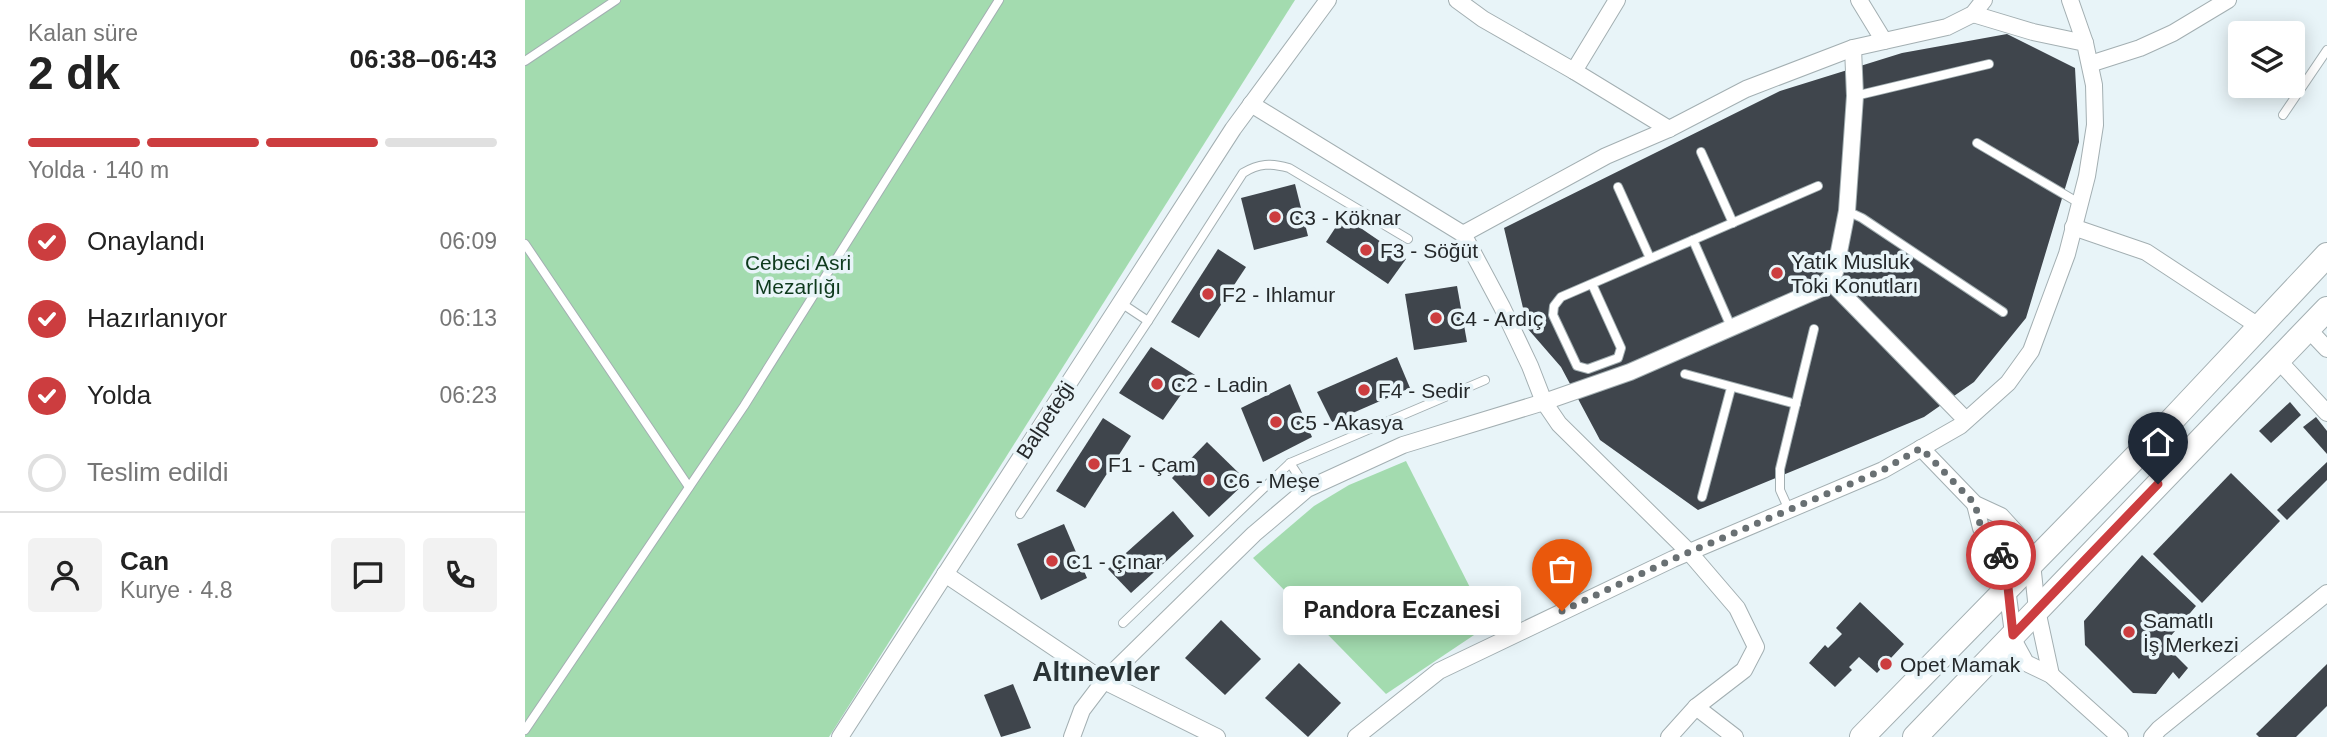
<!DOCTYPE html>
<html lang="tr">
<head>
<meta charset="utf-8">
<style>
  body { margin:0; font-family:Arial,sans-serif; background:#f2f2f2; color:#222; height:100vh; display:flex; flex-direction:column; font-size:26px; white-space:nowrap }
  * { box-sizing:border-box; margin:0 }
  p { font-size:23px; color:#767676 }
  .icon { flex:none; width:38px; height:38px; fill:none; stroke:currentColor; stroke-width:2; stroke-linecap:round; stroke-linejoin:round }
  .map { position:relative; flex:1; overflow:hidden }
  .side { display:flex; flex-direction:column; background:#fff; width:525px }
  .side>* { flex:none }
  .controls { position:absolute; left:1703px; top:21px; display:grid; gap:14px }
  .controls a { display:grid; place-items:center; width:77px; height:77px; border-radius:7px; background:#fff; box-shadow:0 4px 18px #0003; font-size:35px }
  .pin { position:absolute; display:grid; place-items:center; width:60px; height:60px; color:#fff; margin:-72px -30px; border-radius:50% 50% 50% 0; rotate:-45deg; box-shadow:0 0 7px #0007 }
  .pin .icon { rotate:45deg }
  .courier { position:absolute; display:grid; place-items:center; width:70px; height:70px; margin:-35px; border:5px solid #cc3d3f; border-radius:50%; background:#fff; color:#222; box-shadow:0 2px 9px #0007 }
  .bubble { position:absolute; height:49px; border-radius:7px; background:#fff; box-shadow:0 4px 18px #0003; font-size:23px; font-weight:700; line-height:49px; text-align:center }
  .overview em { font-style:normal; font-weight:700 }
  .overview div { display:flex; flex-direction:column-reverse }
  .overview { display:flex; align-items:center; justify-content:space-between; height:119px; padding:0 28px }
  h1 { font-size:46px; font-weight:700; line-height:52px }
  .bar { display:grid; grid-template-columns:repeat(4,1fr); gap:10px 7px; align-content:center; height:84px; padding:0 28px }
  .bar i { height:9px; border-radius:5px; background:#e0e0e0 }
  .bar .current { background:#cc3d3f }
  .bar p { grid-column:span 4 }
  .line { display:flex; align-items:center; gap:18px; padding:0 28px; border-top:2px solid #e0e0e0 }
  .line div { flex:1 }
  .round { display:grid; place-items:center; flex:none; width:74px; height:74px; border-radius:7px; background:#f2f2f2 }
  ol { padding:0 28px; list-style:none }
  li { display:flex; align-items:center; gap:21px; height:77px }
  li p { margin-inline-start:auto }
  li .icon { padding:7px; border-radius:50%; background:#cc3d3f; color:#fff; stroke-width:4 }
  li:last-child { color:#767676 }
  li i { width:38px; height:38px; border:4px solid #e0e0e0; border-radius:50% }
  main { display:flex; flex:1; min-height:0 }
  .map>svg:first-child { display:block }
  .green { fill:#a3dbaf }
  .building { fill:#3f454c }
  .lines { fill:none; stroke-linecap:round; stroke-linejoin:round }
  .service-casing { stroke:#a3afb2; stroke-width:10 }
  .minor-casing { stroke:#a3afb2; stroke-width:18 }
  .primary-casing { stroke:#a3afb2; stroke-width:26 }
  .service { stroke:#fff; stroke-width:8 }
  .minor { stroke:#fff; stroke-width:16 }
  .primary { stroke:#fff; stroke-width:24 }
  .done { stroke:#697073; stroke-width:7; stroke-dasharray:0 12.6 }
  .route { stroke:#cc3d3f; stroke-width:9 }
  .poi-dot { fill:#cc3d3f; stroke:#e8f4f8; stroke-width:2.5 }
  .labels { text-anchor:middle; dominant-baseline:central; stroke-width:7; stroke-linejoin:round; paint-order:stroke }
  .poi-label { font-size:21px; fill:#25292b; stroke:#e8f4f8; text-anchor:start }
  .park-label { font-size:21px; fill:#0e3a1d; stroke:#e8f4f8 }
  .street-label { font-size:21px; fill:#25292b; stroke:#e8f4f8 }
  .district-label { font-size:28px; font-weight:bold; fill:#2a3336; stroke:#e8f4f8 }
</style>
</head>
<body>
<main>
<section class="side">
<div class="overview"><div><h1>2 dk</h1><p>Kalan süre</p></div><em>06:38–06:43</em></div>
<div class="bar"><i class="current"></i><i class="current"></i><i class="current"></i><i></i><p>Yolda · 140 m</p></div>
<ol>
<li><svg class="icon" aria-label="check" viewBox="0 0 24 24"><path d="M5 12l5 5 9-10"/></svg>Onaylandı<p>06:09</p></li>
<li><svg class="icon" aria-label="check" viewBox="0 0 24 24"><path d="M5 12l5 5 9-10"/></svg>Hazırlanıyor<p>06:13</p></li>
<li><svg class="icon" aria-label="check" viewBox="0 0 24 24"><path d="M5 12l5 5 9-10"/></svg>Yolda<p>06:23</p></li>
<li><i></i>Teslim edildi</li>
</ol>
<div class="line" style="height:126px"><a class="round"><svg class="icon" aria-label="person" viewBox="0 0 24 24"><circle cx="12" cy="8" r="4"/><path d="M4 21q1-7 8-7t8 7"/></svg></a><div><b>Can</b><p>Kurye · 4.8</p></div><a class="round"><svg class="icon" aria-label="chat" viewBox="0 0 24 24"><path d="M4 5h16v11H9l-5 4z"/></svg></a><a class="round"><svg class="icon" aria-label="phone" viewBox="0 0 24 24"><path d="M5 4h4l2 5-3 2q2 4 5 5l2-3 5 2v4C11 20 4 13 5 4z"/></svg></a></div>
</section>
<div class="map">
<svg width="1802" height="737" viewBox="0 0 1802 737">
  <rect width="100%" height="100%" fill="#e8f4f8"/>
  <g class="green">
    <polygon points="0,0 770,0 304,737 0,737"/>
    <polygon points="881,461 964,625 861,694 728,558 789,506 824,485"/>
  </g>
  <g class="building">
    <polygon points="1482,34 1550,68 1554,142 1501,318 1449,382 1399,417 1173,510 1075,440 1036,367 1003,329 979,228 1255,91 1377,53"/>
    <polygon points="770,184 783,236 729,250 716,198"/>
    <polygon points="818,216 881,259 863,284 801,242"/>
    <polygon points="693,249 721,267 674,338 646,322"/>
    <polygon points="932,286 942,342 889,350 880,294"/>
    <polygon points="626,347 670,375 638,420 594,393"/>
    <polygon points="872,357 885,388 807,422 792,392"/>
    <polygon points="765,384 787,437 738,462 716,408"/>
    <polygon points="1765,402 1776,415 1746,443 1734,431"/>
    <polygon points="1791,417 1802,431 1802,454 1778,427"/>
    <polygon points="578,418 606,436 560,508 531,491"/>
    <polygon points="682,442 722,481 684,517 647,478"/>
    <polygon points="1802,462 1802,480 1762,520 1752,510"/>
    <polygon points="1706,473 1755,521 1677,603 1628,554"/>
    <polygon points="648,511 669,536 606,593 583,569"/>
    <polygon points="539,524 562,578 516,600 492,544"/>
    <polygon points="1617,555 1671,606 1639,644 1663,668 1654,679 1648,672 1631,694 1608,693 1560,645 1559,621"/>
    <polygon points="1335,602 1379,644 1352,673 1334,657 1324,667 1327,670 1310,687 1284,663 1300,645 1303,648 1317,634 1311,628"/>
    <polygon points="696,620 736,659 700,695 660,658"/>
    <polygon points="774,663 816,703 783,737 740,698"/>
    <polygon points="1802,664 1802,706 1771,737 1734,737 1731,734"/>
    <polygon points="488,684 506,728 476,737 459,695"/>
  </g>
  <g class="lines">
    <defs>
      <g id="service">
        <polyline points="0,61 91,0"/>
        <polyline points="1330,96 1464,64"/>
        <polyline points="1758,115 1802,50"/>
        <polyline points="1452,143 1554,203"/>
        <polyline points="1176,152 1208,223"/>
        <polyline points="1093,187 1125,258"/>
        <polyline points="1322,211 1337,218 1478,312"/>
        <polyline points="1168,240 1207,329"/>
        <polyline points="0,244 164,487"/>
        <polyline points="1067,284 1096,348 1093,358 1063,369 1052,366 1028,315 1029,306 1036,297 1293,186"/>
        <path d="M623,321L718,173C734,163 746,163 764,168L883,239"/>
        <polyline points="1160,374 1271,404"/>
        <polyline points="765,463 960,380"/>
        <polyline points="1177,497 1206,388"/>
        <polyline points="1264,510 1255,490 1255,469 1289,329"/>
        <polyline points="495,514 623,321 596,303"/>
        <polyline points="598,623 765,463 782,489"/>
        <polyline points="0,730 219,406 474,0"/>
      </g>
      <g id="minor">
        <polyline points="932,0 958,19 1049,71 1144,129"/>
        <polyline points="1334,0 1359,41"/>
        <polyline points="1545,0 1560,43"/>
        <polyline points="1565,64 1615,48 1648,33 1703,0"/>
        <polyline points="1049,71 1092,0"/>
        <polyline points="726,104 938,234 1081,156 1144,129 1221,89 1328,48 1422,27 1448,14 1459,0"/>
        <polyline points="1548,227 1621,252 1735,327"/>
        <polyline points="938,234 977,307 1005,366 1019,402 1034,424 1164,552 1212,608 1231,647 1219,670 1171,707 1144,737"/>
        <polyline points="1304,280 1441,420"/>
        <polyline points="1783,329 1802,349"/>
        <polyline points="1753,360 1802,413"/>
        <polyline points="1396,448 1450,504 1476,516 1497,539 1507,563 1512,610 1526,675"/>
        <polyline points="1450,504 1456,528 1478,558 1489,641 1501,663 1526,675 1595,737"/>
        <polyline points="420,574 579,681 692,737"/>
        <polyline points="1171,707 1210,737"/>
        <polyline points="315,737 708,129 803,0"/>
        <polyline points="547,737 557,710 579,681 729,534 782,489 878,445 1019,402 1105,372 1297,288 1310,272 1322,211 1330,96 1328,48"/>
        <polyline points="831,737 914,671 1148,559 1358,470 1435,426 1483,383 1506,351 1542,254 1562,176 1570,125 1569,85 1560,43 1508,32 1448,14"/>
        <polyline points="1627,737 1634,729 1802,593"/>
      </g>
      <g id="primary">
        <polyline points="1337,737 1647,420 1802,255"/>
        <polyline points="1390,737 1802,309"/>
      </g>
    </defs>
    <use href="#service" class="service-casing"/>
    <use href="#minor" class="minor-casing"/>
    <use href="#primary" class="primary-casing"/>
    <use href="#service" class="service"/>
    <use href="#minor" class="minor"/>
    <use href="#primary" class="primary"/>
  </g>
  <g class="lines">
    <polyline class="done" points="1037,611 1148,559 1358,470 1396,448 1450,504 1456,528 1476,555"/>
    <polyline class="route" points="1476,555 1483,587 1488,635 1633,484"/>
  </g>
  <g class="poi-dot">
    <circle cx="750" cy="217" r="7"/>
    <circle cx="841" cy="250" r="7"/>
    <circle cx="1252" cy="273" r="7"/>
    <circle cx="683" cy="294" r="7"/>
    <circle cx="911" cy="318" r="7"/>
    <circle cx="632" cy="384" r="7"/>
    <circle cx="839" cy="390" r="7"/>
    <circle cx="751" cy="422" r="7"/>
    <circle cx="569" cy="464" r="7"/>
    <circle cx="684" cy="480" r="7"/>
    <circle cx="527" cy="561" r="7"/>
    <circle cx="1604" cy="632" r="7"/>
    <circle cx="1361" cy="664" r="7"/>
  </g>
  <g class="labels">
    <g class="poi-label">
      <text x="764" y="217">C3 - Köknar</text>
      <text x="855" y="250">F3 - Söğüt</text>
      <text x="1266" y="261">Yatık Musluk<tspan x="1266" dy="24">Toki Konutları</tspan></text>
      <text x="697" y="294">F2 - Ihlamur</text>
      <text x="925" y="318">C4 - Ardıç</text>
      <text x="646" y="384">C2 - Ladin</text>
      <text x="853" y="390">F4 - Sedir</text>
      <text x="765" y="422">C5 - Akasya</text>
      <text x="583" y="464">F1 - Çam</text>
      <text x="698" y="480">C6 - Meşe</text>
      <text x="541" y="561">C1 - Çınar</text>
      <text x="1618" y="620">Samatlı<tspan x="1618" dy="24">İş Merkezi</tspan></text>
      <text x="1375" y="664">Opet Mamak</text>
    </g>
    <g class="park-label">
      <text x="273" y="262">Cebeci Asri<tspan x="273" dy="24">Mezarlığı</tspan></text>
    </g>
    <g class="street-label">
      <text transform="translate(520 420) rotate(-57)">Balpeteği</text>
    </g>
    <g class="district-label">
      <text x="571" y="671">Altınevler</text>
    </g>
  </g>
</svg>
<div class="controls">
<a><svg class="icon" aria-label="layers" viewBox="0 0 24 24"><path d="M12 4l9 5-9 5-9-5zM3 14l9 5 9-5"/></svg></a>
</div>
<div class="pin" style="left:1037px;top:611px;background:#ea580c"><svg class="icon" aria-label="bag" viewBox="0 0 24 24"><path d="M5 8h14l-1 12H6zM9 8a3 3 0 0 1 6 0"/></svg></div>
<div class="pin" style="left:1633px;top:484px;background:#1f2937"><svg class="icon" aria-label="home" viewBox="0 0 24 24"><path d="M3 11l9-7 9 7M6 9v11h12V9"/></svg></div>
<div class="courier" style="left:1476px;top:555px"><svg class="icon" aria-label="bike" viewBox="0 0 24 24"><circle cx="6" cy="16" r="4"/><circle cx="18" cy="16" r="4"/><path d="M6 16l4-8h5l3 8M10 8l3 8H6M13 5h3"/></svg></div>
<div class="bubble" style="left:758px;top:586px;width:238px">Pandora Eczanesi</div>
</div>
</main>
</body>
</html>
